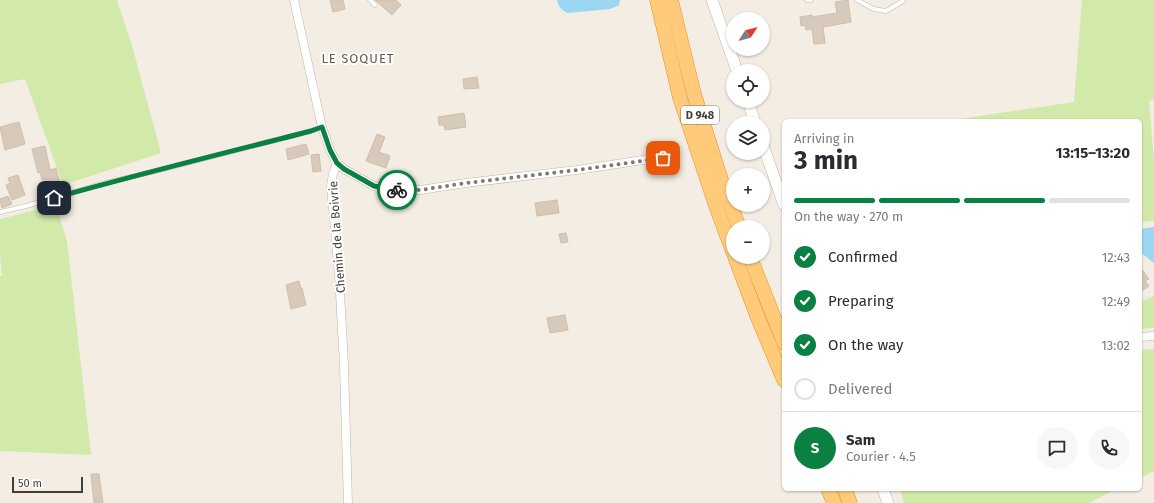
<!DOCTYPE html>
<html lang="en">
<head>
<meta charset="utf-8">
<style>
  body { margin:0; font-family:"Fira Sans",sans-serif; background:#f7f7f7; color:#2b2b33; height:100vh; display:flex; flex-direction:column; font-size:15px; white-space:nowrap }
  * { box-sizing:border-box; margin:0 }
  p { font-size:13px; color:#7c7c81 }
  .icon { flex:none; width:22px; height:22px; fill:none; stroke:currentColor; stroke-width:2; stroke-linecap:round; stroke-linejoin:round }
  .map { position:relative; flex:1; overflow:hidden }
  .drawer { position:absolute; left:782px; top:119px; width:360px; height:372px; display:flex; flex-direction:column; background:#fff; border-radius:6px; box-shadow:0 1px 3px #0004 }
  .drawer>* { flex:none }
  .needle { width:26px; rotate:54deg }
  .controls { position:absolute; left:726px; top:12px; display:grid; gap:8px }
  .controls a { display:grid; place-items:center; width:44px; height:44px; border-radius:50%; background:#fff; box-shadow:0 1px 3px #0004; font-size:20px }
  .scale { position:absolute; left:12px; bottom:10px; width:71px; box-sizing:border-box; padding-left:4px; border:2px solid #453c33; border-top:0; font-size:11px; line-height:14px; white-space:nowrap; color:#453c33; -webkit-text-stroke:3px #fff; paint-order:stroke }
  .pin { position:absolute; display:grid; place-items:center; width:34px; height:34px; color:#fff; margin:-17px; border-radius:8px; box-shadow:0 2px 6px #0006 }
  .courier { position:absolute; display:grid; place-items:center; width:40px; height:40px; margin:-20px; border:3px solid #0b8043; border-radius:50%; background:#fff; color:#222; box-shadow:0 1px 5px #0007 }
  .head em { font-style:normal; font-weight:700 }
  .head div { display:flex; flex-direction:column-reverse }
  .head { display:flex; align-items:center; justify-content:space-between; height:68px; padding:0 12px }
  h1 { font-size:26px; font-weight:700; line-height:30px }
  .bar { display:grid; grid-template-columns:repeat(4,1fr); gap:6px 4px; align-content:center; height:48px; padding:0 12px }
  .bar i { height:5px; border-radius:3px; background:#e1e1e2 }
  .bar .active { background:#0b8043 }
  .bar p { grid-column:span 4 }
  .line { display:flex; align-items:center; gap:10px; padding:0 12px; border-top:1px solid #e1e1e2 }
  .line div { flex:1 }
  .round { display:grid; place-items:center; flex:none; width:42px; height:42px; border-radius:21px; background:#f7f7f7 }
  ol { padding:0 12px; list-style:none }
  li { display:flex; align-items:center; gap:12px; height:44px }
  li p { margin-inline-start:auto }
  li .icon { padding:4px; border-radius:50%; background:#0b8043; color:#fff; stroke-width:4 }
  li:last-child { color:#7c7c81 }
  li i { width:22px; height:22px; border:2px solid #e1e1e2; border-radius:50% }
  .map>svg:first-child { display:block }
  .green { fill:#d2eaa9 }
  .water { fill:#9bd7f3 }
  .building { fill:#d8cabb; stroke:#d0beab }
  .lines { fill:none; stroke-linecap:round; stroke-linejoin:round }
  .service-casing { stroke:#c1b7a8; stroke-width:5 }
  .minor-casing { stroke:#c1b7a8; stroke-width:9 }
  .tertiary-casing { stroke:#c1b7a8; stroke-width:12 }
  .trunk-casing { stroke:#e5912b; stroke-width:15 }
  .service { stroke:#fff; stroke-width:4 }
  .minor { stroke:#fff; stroke-width:8 }
  .tertiary { stroke:#fff; stroke-width:11 }
  .trunk { stroke:#ffca79; stroke-width:14 }
  .done { stroke:#827a71; stroke-width:4; stroke-dasharray:0 7.2 }
  .route { stroke:#0b8043; stroke-width:5 }
  .labels { text-anchor:middle; dominant-baseline:central; stroke-width:4; stroke-linejoin:round; paint-order:stroke }
  .shield { fill:#fff; stroke:#7d7670; stroke-width:1 }
  .shield-label { font-size:11px; font-weight:bold; fill:#453c33 }
  .street-label { font-size:12px; fill:#453c33; stroke:#fff }
  .neighbourhood-label { font-size:13px; letter-spacing:1px; fill:#68594a; stroke:#fff }
</style>
</head>
<body>
<div class="map">
<svg width="1154" height="503" viewBox="0 0 1154 503">
  <rect width="100%" height="100%" fill="#f3ede3"/>
  <g class="green">
    <polygon points="0,0 117,0 133,49 161,153 63,185 25,79 0,84"/>
    <polygon points="1082,0 1154,0 1154,100 1149,101 1154,159 1154,221 1140,222 1140,121 952,121 953,120 1074,102"/>
    <polygon points="56,205 67,241 91,455 0,451 0,276 2,276 0,255 0,219"/>
    <polygon points="1154,296 1154,328 1140,329 1140,302"/>
    <polygon points="1154,349 1154,471 1140,478 1140,365 1143,350"/>
    <polygon points="900,489 1117,489 1089,503 904,503"/>
  </g>
  <g class="water">
    <path d="M557,0H620L619,5L615,7L610,9L568,13C562,11 559,7 557,0Z"/>
    <polygon points="1154,227 1154,263 1140,252 1140,229"/>
  </g>
  <g class="building">
    <polygon points="330,0 343,0 345,9 333,12"/>
    <polygon points="375,0 396,0 401,5 392,15"/>
    <polygon points="848,0 851,22 823,27 825,43 814,44 812,29 806,30 805,25 801,26 800,17 812,15 812,17 837,13 835,2"/>
    <polygon points="477,77 479,88 464,89 463,79"/>
    <polygon points="464,113 466,127 445,130 444,125 439,125 438,117"/>
    <polygon points="19,122 25,144 5,150 0,127"/>
    <polygon points="377,134 385,137 379,152 390,156 386,168 366,161"/>
    <polygon points="306,144 309,154 288,160 286,149"/>
    <polygon points="45,146 50,170 56,168 61,188 49,191 46,179 42,180 40,172 38,173 32,149"/>
    <polygon points="319,154 321,171 313,172 311,155"/>
    <polygon points="18,175 25,195 12,200 6,185 10,183 8,178"/>
    <polygon points="8,196 12,204 2,208 0,199"/>
    <polygon points="557,200 559,213 537,216 535,203"/>
    <polygon points="566,233 568,242 561,243 559,234"/>
    <polygon points="1140,267 1149,279 1145,281 1149,286 1140,292"/>
    <polygon points="299,281 301,288 302,288 306,305 291,309 286,285"/>
    <polygon points="565,315 568,330 550,333 547,318"/>
    <polygon points="91,474 99,474 103,503 94,503"/>
  </g>
  <g class="lines">
    <defs>
      <g id="service">
        <polyline points="370,0 375,5"/>
        <polyline points="807,0 811,0"/>
        <polyline points="857,0 874,9 886,11 903,1 903,0"/>
        <polyline points="0,212 26,206 109,182 164,169 311,131 322,127"/>
      </g>
      <g id="minor">
        <polyline points="294,0 322,127 330,150 337,163 344,169 374,186 395,190 420,190 466,183 577,170 663,157"/>
        <polyline points="337,163 333,174 331,186 339,275 344,365 348,503"/>
        <polyline points="1140,337 1154,336"/>
      </g>
      <g id="tertiary">
        <polyline points="712,0 737,71"/>
        <polyline points="748,101 755,123"/>
        <polyline points="763,145 784,205"/>
        <polyline points="883,489 888,503"/>
      </g>
      <g id="trunk">
        <polyline points="657,0 680,98 717,209 733,252"/>
        <polyline points="671,0 694,94 722,183 739,227"/>
        <polyline points="735,257 758,318 784,380"/>
        <polyline points="750,257 784,343"/>
        <polyline points="828,489 834,503"/>
        <polyline points="845,489 850,503"/>
      </g>
    </defs>
    <use href="#service" class="service-casing"/>
    <use href="#minor" class="minor-casing"/>
    <use href="#tertiary" class="tertiary-casing"/>
    <use href="#trunk" class="trunk-casing"/>
    <use href="#service" class="service"/>
    <use href="#minor" class="minor"/>
    <use href="#tertiary" class="tertiary"/>
    <use href="#trunk" class="trunk"/>
  </g>
  <g class="lines">
    <polyline class="done" points="397,190 420,190 466,183 577,170 663,158"/>
    <path class="route" d="M54,198C139,174 225,153 311,131L322,127L330,150L337,163L344,169L374,186L397,190"/>
  </g>
  <g class="labels">
    <rect class="shield" x="681" y="106" width="38" height="18" rx="3"/>
    <g class="shield-label">
      <text x="700" y="115">D 948</text>
    </g>
    <g class="street-label">
      <text transform="translate(337 237) rotate(-94)">Chemin de la Boivrie</text>
    </g>
    <g class="neighbourhood-label">
      <text x="358" y="58">LE SOQUET</text>
    </g>
  </g>
</svg>
<div class="controls">
<a><svg class="needle" viewBox="-14 -14 28 28"><path d="M0-13l5 13h-10z" fill="#e53935"/><path d="M0 13l5-13h-10z" fill="#7c7c81"/></svg></a>
<a><svg class="icon" aria-label="locate" viewBox="0 0 24 24"><circle cx="12" cy="12" r="6"/><path d="M12 2v4M12 18v4M2 12h4M18 12h4"/></svg></a>
<a><svg class="icon" aria-label="layers" viewBox="0 0 24 24"><path d="M12 4l9 5-9 5-9-5zM3 14l9 5 9-5"/></svg></a>
<a>+</a>
<a>−</a>
</div>
<div class="scale">50 m</div>
<div class="pin" style="left:663px;top:158px;background:#ea580c"><svg class="icon" aria-label="bag" viewBox="0 0 24 24"><path d="M5 8h14l-1 12H6zM9 8a3 3 0 0 1 6 0"/></svg></div>
<div class="pin" style="left:54px;top:198px;background:#1f2937"><svg class="icon" aria-label="home" viewBox="0 0 24 24"><path d="M3 11l9-7 9 7M6 9v11h12V9"/></svg></div>
<div class="courier" style="left:397px;top:190px"><svg class="icon" aria-label="bike" viewBox="0 0 24 24"><circle cx="6" cy="16" r="4"/><circle cx="18" cy="16" r="4"/><path d="M6 16l4-8h5l3 8M10 8l3 8H6M13 5h3"/></svg></div>
<section class="drawer">
<div class="head"><div><h1>3 min</h1><p>Arriving in</p></div><em>13:15–13:20</em></div>
<div class="bar"><i class="active"></i><i class="active"></i><i class="active"></i><i></i><p>On the way · 270 m</p></div>
<ol>
<li><svg class="icon" aria-label="check" viewBox="0 0 24 24"><path d="M5 12l5 5 9-10"/></svg>Confirmed<p>12:43</p></li>
<li><svg class="icon" aria-label="check" viewBox="0 0 24 24"><path d="M5 12l5 5 9-10"/></svg>Preparing<p>12:49</p></li>
<li><svg class="icon" aria-label="check" viewBox="0 0 24 24"><path d="M5 12l5 5 9-10"/></svg>On the way<p>13:02</p></li>
<li><i></i>Delivered</li>
</ol>
<div class="line" style="height:72px"><b class="round" style="background:#0b8043;color:#fff">S</b><div><b>Sam</b><p>Courier · 4.5</p></div><a class="round"><svg class="icon" aria-label="chat" viewBox="0 0 24 24"><path d="M4 5h16v11H9l-5 4z"/></svg></a><a class="round"><svg class="icon" aria-label="phone" viewBox="0 0 24 24"><path d="M5 4h4l2 5-3 2q2 4 5 5l2-3 5 2v4C11 20 4 13 5 4z"/></svg></a></div>
</section>
</div>
</body>
</html>
